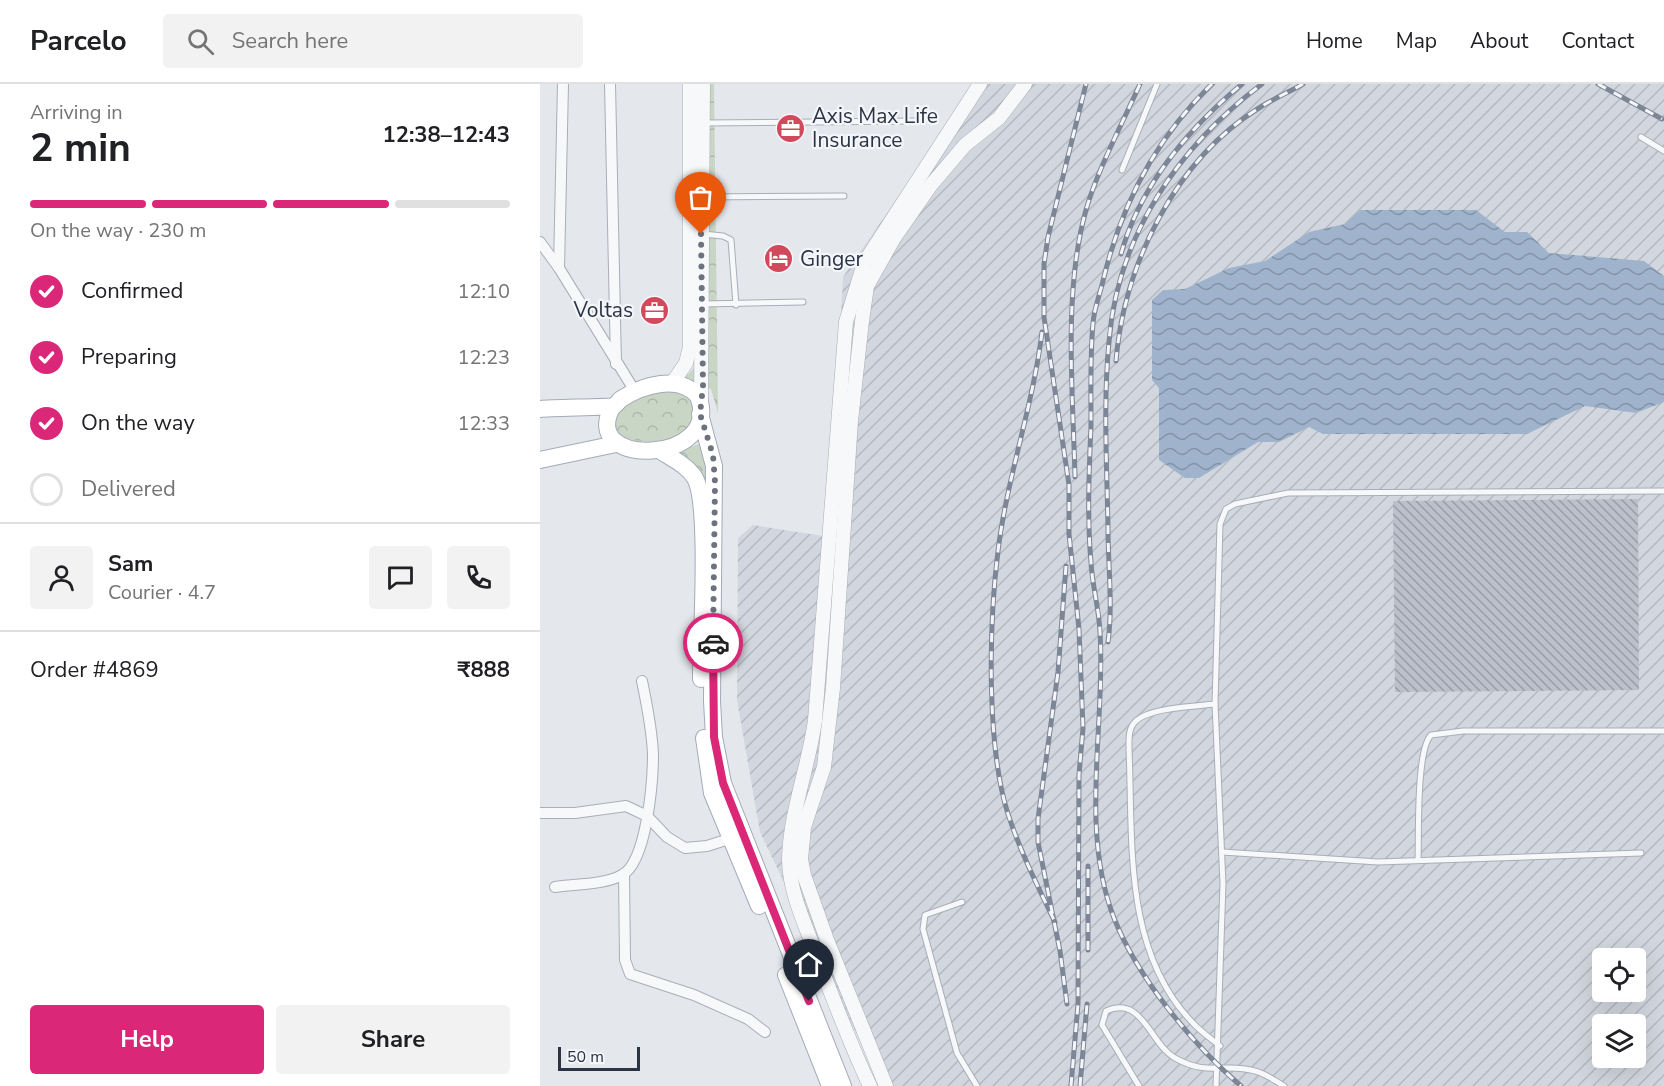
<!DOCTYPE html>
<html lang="en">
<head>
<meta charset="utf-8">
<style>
  body { margin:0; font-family:"Nunito Sans",sans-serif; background:#f2f2f2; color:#202124; height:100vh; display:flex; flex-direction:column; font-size:22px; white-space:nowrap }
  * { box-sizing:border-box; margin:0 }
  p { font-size:20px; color:#757577 }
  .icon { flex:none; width:33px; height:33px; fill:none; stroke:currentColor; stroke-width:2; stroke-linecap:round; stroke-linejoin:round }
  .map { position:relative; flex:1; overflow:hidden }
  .side { display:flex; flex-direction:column; background:#fff; width:540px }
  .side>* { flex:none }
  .tools { position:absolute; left:1052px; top:864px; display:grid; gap:12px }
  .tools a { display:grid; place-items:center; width:54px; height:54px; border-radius:6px; background:#fff; box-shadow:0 6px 24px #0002; font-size:30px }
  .scale { position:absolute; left:18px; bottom:15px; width:82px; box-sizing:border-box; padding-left:6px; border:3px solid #2b3445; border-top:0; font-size:16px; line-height:21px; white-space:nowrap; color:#2b3445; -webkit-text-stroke:4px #f4f6f9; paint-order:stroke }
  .pin { position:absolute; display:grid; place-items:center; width:51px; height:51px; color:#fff; margin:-62px -26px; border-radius:50% 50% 50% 0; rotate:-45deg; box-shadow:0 0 6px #0007 }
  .pin .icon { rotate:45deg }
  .courier { position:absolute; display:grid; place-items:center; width:60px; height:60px; margin:-30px; border:4px solid #db2777; border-radius:50%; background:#fff; color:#222; box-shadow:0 2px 8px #0007 }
  .overview em { font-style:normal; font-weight:700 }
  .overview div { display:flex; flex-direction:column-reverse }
  .overview { display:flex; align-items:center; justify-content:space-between; height:102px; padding:0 30px }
  h1 { font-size:39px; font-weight:700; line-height:45px }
  .bar { display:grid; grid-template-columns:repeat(4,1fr); gap:9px 6px; align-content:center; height:72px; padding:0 30px }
  .bar i { height:8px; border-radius:4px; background:#e0e0e0 }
  .bar .selected { background:#db2777 }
  .bar p { grid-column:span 4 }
  .line { display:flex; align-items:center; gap:15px; padding:0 30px; border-top:2px solid #e0e0e0 }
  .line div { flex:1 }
  .round { display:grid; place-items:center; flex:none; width:63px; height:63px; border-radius:6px; background:#f2f2f2 }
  ol { padding:0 30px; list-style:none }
  li { display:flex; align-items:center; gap:18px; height:66px }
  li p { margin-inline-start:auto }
  li .icon { padding:6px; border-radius:50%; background:#db2777; color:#fff; stroke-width:4 }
  li:last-child { color:#757577 }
  li i { width:33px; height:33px; border:3px solid #e0e0e0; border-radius:50% }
  .button { display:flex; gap:12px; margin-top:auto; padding:12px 30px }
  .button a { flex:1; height:69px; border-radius:6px; background:#db2777; color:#fff; font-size:24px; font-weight:700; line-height:69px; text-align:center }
  .button a+a { background:#f2f2f2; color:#202124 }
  header { display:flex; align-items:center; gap:36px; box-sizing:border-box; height:84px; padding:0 30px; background:#fff; border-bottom:2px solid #e0e0e0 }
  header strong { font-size:28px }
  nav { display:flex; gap:33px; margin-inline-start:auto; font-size:21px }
  .search { width:420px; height:54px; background:#f2f2f2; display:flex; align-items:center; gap:15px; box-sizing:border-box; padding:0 21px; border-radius:6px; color:#757577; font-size:22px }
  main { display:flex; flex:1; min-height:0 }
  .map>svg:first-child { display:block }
  .industrial { fill:url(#industrial-furrows); fill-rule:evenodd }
  .forest { fill:url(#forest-crowns) }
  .water { fill:url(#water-waves) }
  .building { fill:url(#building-back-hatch) }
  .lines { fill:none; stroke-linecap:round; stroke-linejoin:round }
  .service-casing { stroke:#a9aeb7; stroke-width:7 }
  .minor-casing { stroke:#a9aeb7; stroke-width:12 }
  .tertiary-casing { stroke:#a9aeb7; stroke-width:15 }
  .primary-casing { stroke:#a3abb8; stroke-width:18 }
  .service { stroke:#f7f8fa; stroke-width:5 }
  .minor { stroke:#f7f8fa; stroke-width:10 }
  .tertiary { stroke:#f7f8fa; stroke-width:14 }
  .primary { stroke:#fff; stroke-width:16 }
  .rail-casing { stroke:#7d8696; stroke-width:5 }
  .rail { stroke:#f4f6f9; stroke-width:3; stroke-dasharray:9; stroke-linecap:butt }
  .done { stroke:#6c737f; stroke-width:6; stroke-dasharray:0 10.8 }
  .route { stroke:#db2777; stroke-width:8 }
  .labels { text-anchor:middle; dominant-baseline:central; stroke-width:4.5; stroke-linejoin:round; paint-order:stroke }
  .poi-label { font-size:21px; fill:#2b3445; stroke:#f4f6f9; text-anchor:start }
</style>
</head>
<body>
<header>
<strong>Parcelo</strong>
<div class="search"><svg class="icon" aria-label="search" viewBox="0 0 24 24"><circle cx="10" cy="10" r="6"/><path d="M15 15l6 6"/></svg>Search here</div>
<nav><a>Home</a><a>Map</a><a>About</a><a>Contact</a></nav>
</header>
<main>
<section class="side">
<div class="overview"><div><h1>2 min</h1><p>Arriving in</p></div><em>12:38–12:43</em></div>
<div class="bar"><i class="selected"></i><i class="selected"></i><i class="selected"></i><i></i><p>On the way · 230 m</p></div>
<ol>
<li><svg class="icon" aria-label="check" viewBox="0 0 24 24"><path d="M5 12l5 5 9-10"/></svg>Confirmed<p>12:10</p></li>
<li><svg class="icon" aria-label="check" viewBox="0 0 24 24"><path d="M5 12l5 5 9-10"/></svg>Preparing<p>12:23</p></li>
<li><svg class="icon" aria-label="check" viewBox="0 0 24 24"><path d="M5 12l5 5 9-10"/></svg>On the way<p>12:33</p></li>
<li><i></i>Delivered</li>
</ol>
<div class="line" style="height:108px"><a class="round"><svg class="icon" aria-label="person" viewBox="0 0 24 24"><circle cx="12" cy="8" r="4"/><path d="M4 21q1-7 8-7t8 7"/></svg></a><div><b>Sam</b><p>Courier · 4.7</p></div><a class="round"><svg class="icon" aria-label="chat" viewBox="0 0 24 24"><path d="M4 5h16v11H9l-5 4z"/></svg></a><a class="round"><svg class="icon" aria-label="phone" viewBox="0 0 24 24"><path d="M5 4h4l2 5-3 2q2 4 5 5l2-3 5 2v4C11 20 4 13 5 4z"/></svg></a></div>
<div class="line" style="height:78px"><div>Order #4869</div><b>₹888</b></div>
<div class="button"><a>Help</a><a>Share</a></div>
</section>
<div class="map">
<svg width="1124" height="1002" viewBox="0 0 1124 1002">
  <defs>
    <pattern id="industrial-furrows" width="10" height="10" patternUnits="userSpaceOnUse" patternTransform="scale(1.5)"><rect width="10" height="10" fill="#d2d6de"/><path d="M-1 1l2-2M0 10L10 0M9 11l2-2" fill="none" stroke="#b4b8c0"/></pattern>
    <pattern id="forest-crowns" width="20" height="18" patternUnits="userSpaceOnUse" patternTransform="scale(1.5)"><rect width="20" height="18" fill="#c9d6c5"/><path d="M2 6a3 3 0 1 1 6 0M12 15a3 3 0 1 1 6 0" fill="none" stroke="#adb8ab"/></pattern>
    <pattern id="water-waves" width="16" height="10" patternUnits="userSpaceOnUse" patternTransform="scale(1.5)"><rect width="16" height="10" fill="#9fb4cc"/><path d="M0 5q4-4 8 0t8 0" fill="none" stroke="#8293a7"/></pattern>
    <pattern id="building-back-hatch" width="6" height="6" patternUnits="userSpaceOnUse" patternTransform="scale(1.5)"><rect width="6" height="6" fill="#bbc0ca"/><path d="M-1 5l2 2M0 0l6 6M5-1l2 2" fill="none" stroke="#989da6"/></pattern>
  </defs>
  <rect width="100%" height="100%" fill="#e4e7ec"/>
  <path class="industrial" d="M436,0H1124V1002H348L313,943L220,748L197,616L198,454L213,441L289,453L303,193ZM1062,874H1095V908H1062ZM1062,940H1095V974H1062Z"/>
  <g class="forest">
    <polygon points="162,0 174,0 178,329 171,305 154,299 139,301 160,277"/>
    <path d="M130,300L158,319L146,351C115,359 103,361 72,350L79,319Z"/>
    <polygon points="164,358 169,437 138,368"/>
  </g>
  <polygon class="water" points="820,126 936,126 965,148 987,148 1009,169 1104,177 1124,192 1124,318 1096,329 1045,322 987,350 783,350 769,343 739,358 718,358 659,394 645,394 619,376 619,304 612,296 612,216 623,206 645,205 689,184 725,177 769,148 805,140"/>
  <polygon class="building" points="1098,415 1099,606 855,608 853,417"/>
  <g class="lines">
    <defs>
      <g id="service">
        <polyline points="164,39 376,37"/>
        <polyline points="1101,53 1124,67"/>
        <polyline points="582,86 617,0"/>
        <polyline points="162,113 304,112"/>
        <polyline points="163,150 183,152 191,156 196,221"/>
        <polyline points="162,220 263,218"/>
        <path d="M675,620C656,622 607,624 595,638C588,645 589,656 589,665C593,758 583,866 652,938C660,947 670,954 680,962"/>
        <polyline points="682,768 838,778 1101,769"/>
        <path d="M878,776C879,751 876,667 891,651L923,647H1124"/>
        <polyline points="422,818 385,831 383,845 417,969 437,1002"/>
        <path d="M599,1002L562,941L566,927C603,911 609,959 635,974C669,993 684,978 715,987C725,989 735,997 744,1002"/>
        <polyline points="676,1002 683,800 675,620 680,440 686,425 695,420 748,409 1124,407"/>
      </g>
      <g id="minor">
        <polyline points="70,0 76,280"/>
        <polyline points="0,158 19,184 96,309"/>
        <polyline points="19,184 23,0"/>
        <polyline points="0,729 35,729 86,722 107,732 127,753 145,764 167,762 189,755"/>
        <polyline points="84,790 85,876 90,890 154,911 208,935 225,948"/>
        <path d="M15,803C35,800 64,801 82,791C107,778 113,696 113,670C112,646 107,621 102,597"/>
      </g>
      <g id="tertiary">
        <polyline points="133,298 146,279 150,263 150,0"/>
        <polyline points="161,322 163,0"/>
        <path d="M330,1002C309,958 292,912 275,867C264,838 249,806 249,775C250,728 269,682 275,636L306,238L324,179L440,0"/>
        <polyline points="346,1002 287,856 264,791 261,775 264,743 284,683 293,604 311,337 322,237 327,202 354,154 391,101 425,61 459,34 485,0"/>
      </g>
      <g id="primary">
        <path d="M0,325C11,324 71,323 74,322C77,320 79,317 81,315C103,301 139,290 158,312C185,381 36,385 73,322"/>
        <polyline points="160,330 174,382 172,617 174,653 183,699 303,1002"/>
        <path d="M119,366C131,374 147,381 155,394C170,420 161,558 161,595"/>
        <polyline points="0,376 76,360"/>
        <polyline points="164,654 172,709 219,822"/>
        <polyline points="246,891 290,1002"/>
      </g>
    </defs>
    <use href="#service" class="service-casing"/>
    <use href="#minor" class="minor-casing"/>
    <use href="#tertiary" class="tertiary-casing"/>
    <use href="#primary" class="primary-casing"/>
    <use href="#service" class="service"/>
    <use href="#minor" class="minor"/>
    <use href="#tertiary" class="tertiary"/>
    <use href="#primary" class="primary"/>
    <defs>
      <g id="rail">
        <path d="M672,0C616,54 581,121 563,197C560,210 554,225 553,239C550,273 551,308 551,342C549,387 547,433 551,478C552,501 559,524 560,548C566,640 539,744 574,834C597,893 653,961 701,1002"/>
        <polyline points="1058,0 1122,35"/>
        <path d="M581,170C600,102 648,45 702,0"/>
        <path d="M502,248C493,322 467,393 458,467C449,539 446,661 468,730C480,767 498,803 515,838"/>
        <path d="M576,277C584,181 635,76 719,24C733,15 749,8 763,0"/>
        <path d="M535,393C533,308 523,208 546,126C557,87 583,38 600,0"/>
        <polyline points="526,482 518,588 498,735 498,758 520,867 527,920"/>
        <path d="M568,558C573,522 568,481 568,445C567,383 563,319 569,258C577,152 639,62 722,0"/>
        <polyline points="548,866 548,782"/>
        <polyline points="531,1002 538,920 539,691 543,644 539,545 529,450 529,401 504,233 504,180 508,153 546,0"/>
        <polyline points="540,1002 547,920"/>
      </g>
    </defs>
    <use href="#rail" class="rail-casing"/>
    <use href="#rail" class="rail"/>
  </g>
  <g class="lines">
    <polyline class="done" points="161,150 163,302 160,330 173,371 175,398 173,559"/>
    <polyline class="route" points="173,559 174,653 183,699 269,917"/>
  </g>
  <defs>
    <symbol id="office-disc" viewBox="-11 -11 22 22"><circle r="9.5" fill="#d1495b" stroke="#f4f6f9"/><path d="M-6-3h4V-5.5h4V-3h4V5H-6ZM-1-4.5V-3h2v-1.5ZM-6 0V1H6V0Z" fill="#fff"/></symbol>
    <symbol id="hotel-disc" viewBox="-11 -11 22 22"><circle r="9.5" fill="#d1495b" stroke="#f4f6f9"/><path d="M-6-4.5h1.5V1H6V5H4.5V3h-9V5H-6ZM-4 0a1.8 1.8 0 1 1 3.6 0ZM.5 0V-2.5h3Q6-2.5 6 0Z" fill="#fff"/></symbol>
  </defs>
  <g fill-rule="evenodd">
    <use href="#office-disc" x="234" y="28" width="33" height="33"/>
    <use href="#hotel-disc" x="222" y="158" width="33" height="33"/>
    <use href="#office-disc" x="98" y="210" width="33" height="33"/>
  </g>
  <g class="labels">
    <g class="poi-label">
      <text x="272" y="32">Axis Max Life<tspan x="272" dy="24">Insurance</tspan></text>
      <text x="260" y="175">Ginger</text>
      <text x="93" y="226" text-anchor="end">Voltas</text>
    </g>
  </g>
</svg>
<div class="tools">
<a><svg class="icon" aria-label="locate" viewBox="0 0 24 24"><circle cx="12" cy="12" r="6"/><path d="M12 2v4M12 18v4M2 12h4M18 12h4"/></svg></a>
<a><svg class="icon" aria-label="layers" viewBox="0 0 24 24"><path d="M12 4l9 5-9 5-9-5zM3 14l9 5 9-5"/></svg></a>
</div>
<div class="scale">50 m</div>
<div class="pin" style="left:161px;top:150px;background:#ea580c"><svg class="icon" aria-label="bag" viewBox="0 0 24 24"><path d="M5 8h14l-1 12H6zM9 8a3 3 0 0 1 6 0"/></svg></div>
<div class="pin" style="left:269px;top:917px;background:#1f2937"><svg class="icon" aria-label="home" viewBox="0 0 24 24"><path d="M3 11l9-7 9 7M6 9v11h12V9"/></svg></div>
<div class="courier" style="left:173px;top:559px"><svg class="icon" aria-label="car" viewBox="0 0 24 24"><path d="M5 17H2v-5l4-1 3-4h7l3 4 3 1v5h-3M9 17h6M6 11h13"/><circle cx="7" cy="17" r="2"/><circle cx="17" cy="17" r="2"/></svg></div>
</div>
</main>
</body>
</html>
